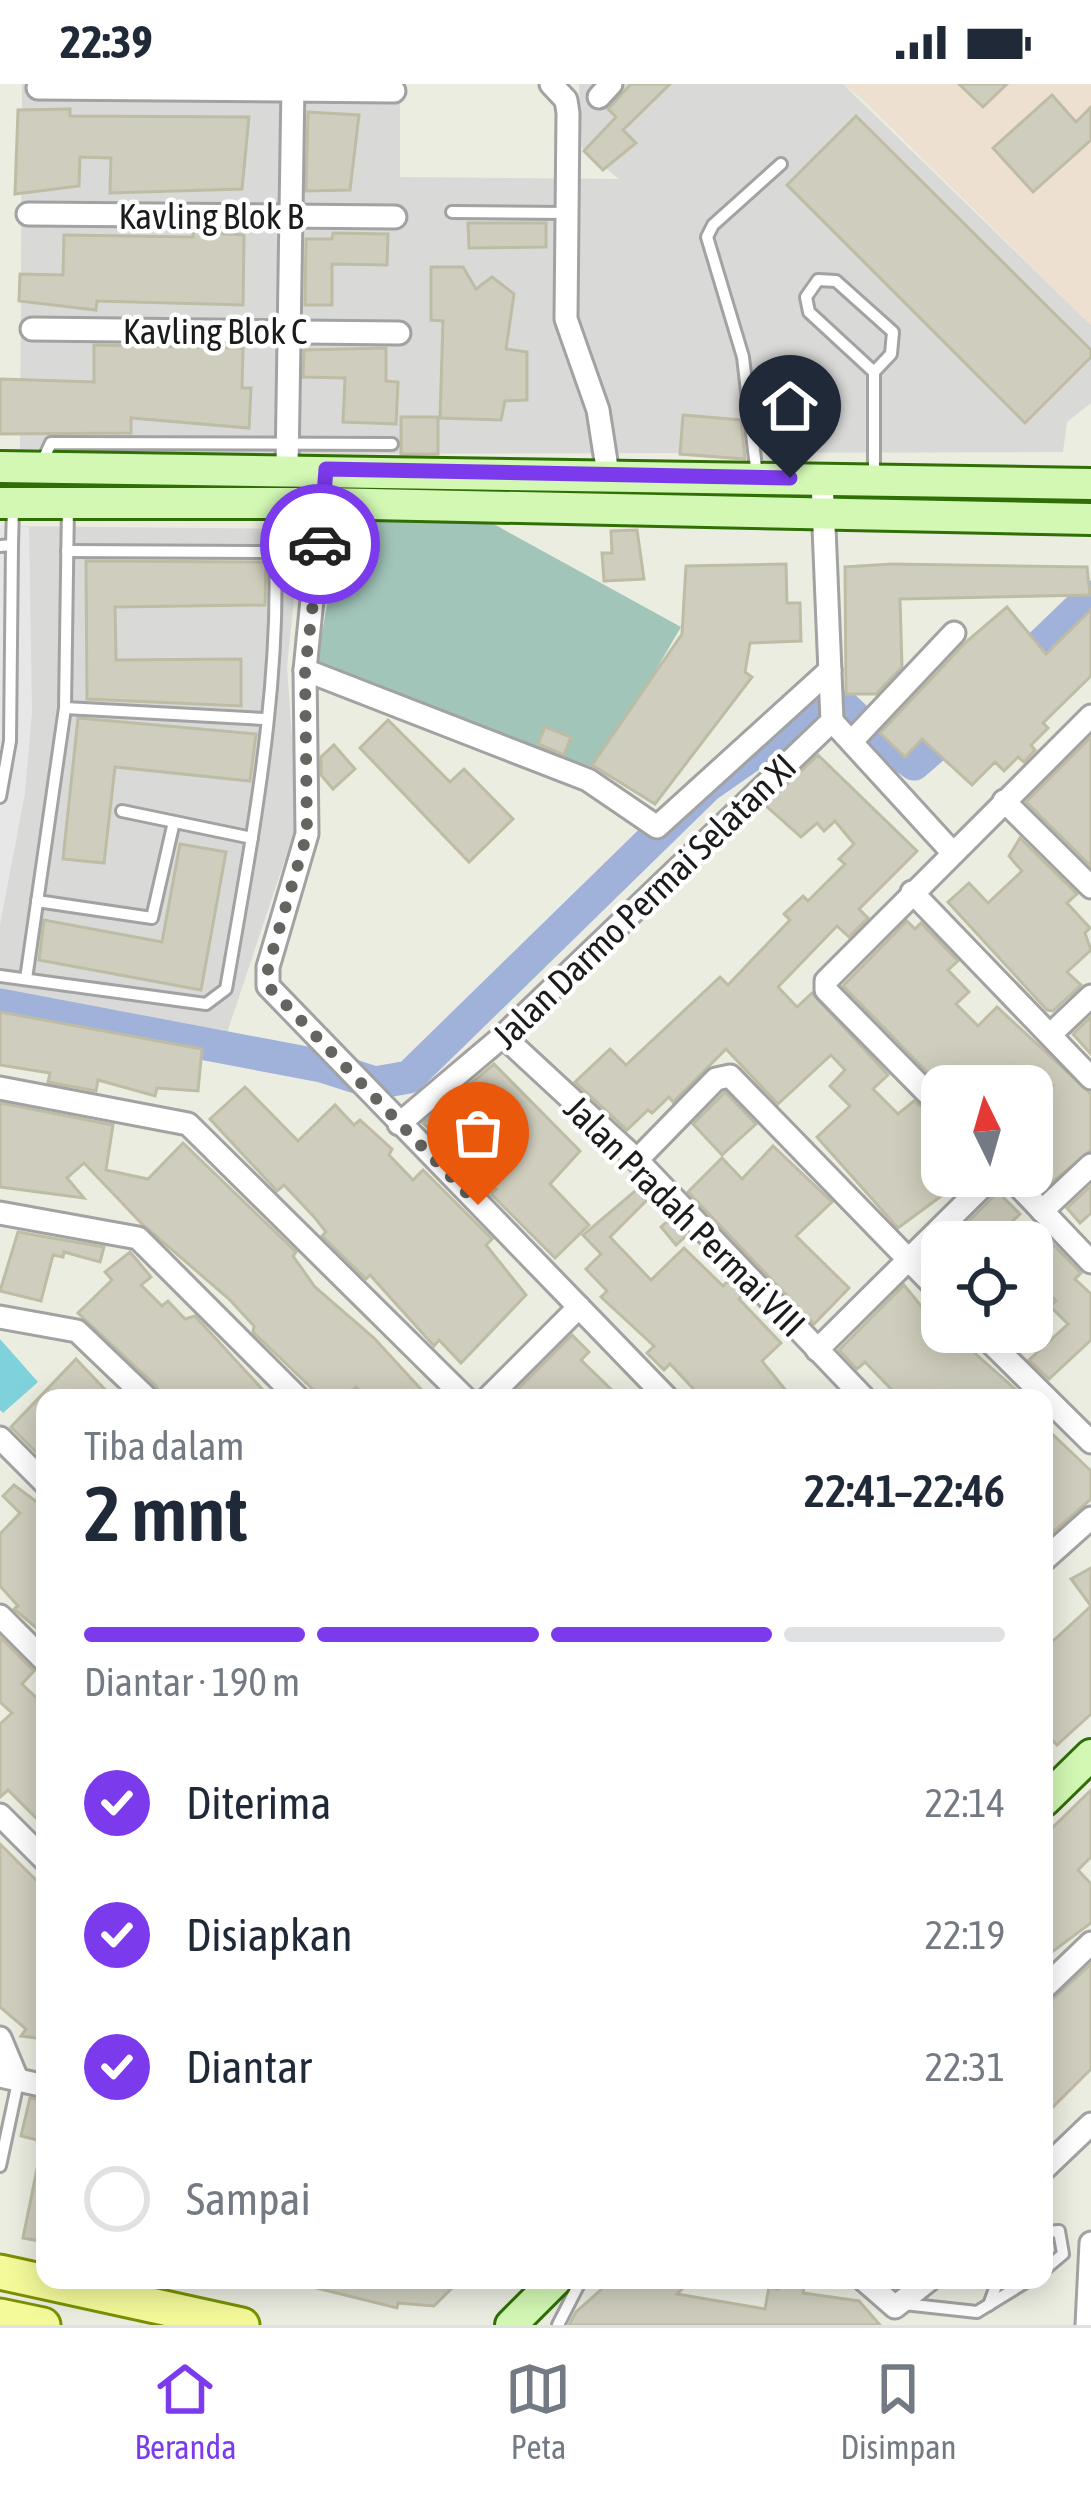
<!DOCTYPE html>
<html lang="id">
<head>
<meta charset="utf-8">
<style>
  body { margin:0; font-family:"Asap Condensed",sans-serif; background:#f6f6f7; color:#1f2937; height:100vh; display:flex; flex-direction:column; font-size:45px; white-space:nowrap }
  * { box-sizing:border-box; margin:0 }
  p { font-size:39px; color:#747a83 }
  .icon { flex:none; width:66px; height:66px; fill:none; stroke:currentColor; stroke-width:2; stroke-linecap:round; stroke-linejoin:round }
  .map { position:relative; flex:1; overflow:hidden }
  .details { position:absolute; left:36px; top:1305px; width:1017px; height:900px; display:flex; flex-direction:column; background:#fff; border-radius:24px; box-shadow:0 6px 30px #0003 }
  .details>* { flex:none }
  .needle { width:78px; rotate:355deg }
  .fabs { position:absolute; left:921px; top:981px; display:grid; gap:24px }
  .fabs a { display:grid; place-items:center; width:132px; height:132px; border-radius:24px; background:#fff; box-shadow:0 6px 30px #0003; font-size:60px }
  .pin { position:absolute; display:grid; place-items:center; width:102px; height:102px; color:#fff; margin:-123px -51px; border-radius:50% 50% 50% 0; rotate:-45deg; box-shadow:0 0 12px #0007 }
  .pin .icon { rotate:45deg }
  .courier { position:absolute; display:grid; place-items:center; width:120px; height:120px; margin:-60px; border:9px solid #7c3aed; border-radius:50%; background:#fff; color:#222; box-shadow:0 3px 15px #0007 }
  .head em { font-style:normal; font-weight:600 }
  .head div { display:flex; flex-direction:column-reverse }
  .head { display:flex; align-items:center; justify-content:space-between; height:204px; padding:0 48px }
  h1 { font-size:78px; font-weight:600; line-height:90px }
  .bar { display:grid; grid-template-columns:repeat(4,1fr); gap:18px 12px; align-content:center; height:144px; padding:0 48px }
  .bar i { height:15px; border-radius:9px; background:#e0e1e3 }
  .bar .active { background:#7c3aed }
  .bar p { grid-column:span 4 }
  ol { padding:0 48px; list-style:none }
  li { display:flex; align-items:center; gap:36px; height:132px }
  li p { margin-inline-start:auto }
  li .icon { padding:12px; border-radius:50%; background:#7c3aed; color:#fff; stroke-width:4 }
  li:last-child { color:#747a83 }
  li i { width:66px; height:66px; border:6px solid #e0e1e3; border-radius:50% }
  .status { display:flex; justify-content:space-between; align-items:center; height:84px; padding:0 60px; background:#fff; direction:ltr }
  .status svg { height:33px; fill:currentColor }
  .tabs { display:flex; justify-content:space-around; align-items:center; height:168px; border-top:3px solid #e0e1e3; background:#fff; font-size:33px; color:#747a83 }
  .tabs a { display:grid; justify-items:center; gap:6px }
  .tabs .active { color:#7c3aed }
  .map>svg:first-child { display:block }
  .residential { fill:#d9d9d8 }
  .commercial { fill:#eee0d0 }
  .cemetery { fill:#a2c5b9 }
  .pitch { fill:#7fd2dc }
  .parking { fill:#e7e7e7 }
  .lines { fill:none; stroke-linecap:round; stroke-linejoin:round }
  .river { stroke:#a1b2da; stroke-width:33 }
  .building { fill:#cfcebe; stroke:#bebca4; stroke-width:3 }
  .lane-casing { stroke:#a2a2a2; stroke-width:16 }
  .street-casing { stroke:#a2a2a2; stroke-width:27 }
  .secondary-casing { stroke:#306e06; stroke-width:36 }
  .primary-casing { stroke:#7a9003; stroke-width:39 }
  .lane { stroke:#fff; stroke-width:10 }
  .street { stroke:#fff; stroke-width:21 }
  .secondary { stroke:#d3f8b4; stroke-width:30 }
  .primary { stroke:#f4fa99; stroke-width:33 }
  .done { stroke:#646460; stroke-width:12; stroke-dasharray:0 21.6 }
  .route { stroke:#7c3aed; stroke-width:15 }
  .labels { text-anchor:middle; dominant-baseline:central; stroke-width:9; stroke-linejoin:round; paint-order:stroke }
  .street-label { font-size:36px; fill:#1b1b1b; stroke:#fff }
</style>
</head>
<body>
<div class="status"><b>22:39</b><svg viewBox="0 0 49 12"><path d="M0 12V9h3v3zM5 12V6h3v6zM10 12V3h3v9zM15 12V0h3v12zM26 1h20v11H26zM47 4h2v5h-2z"/></svg></div>
<div class="map">
<svg width="1091" height="2241" viewBox="0 0 1091 2241">
  <rect width="100%" height="100%" fill="#ebede1"/>
  <g class="residential">
    <polygon points="22,0 400,0 400,93 619,95 582,64 579,0 843,0 1091,241 1091,319 1067,338 1063,368 20,371"/>
    <polygon points="0,442 301,445 287,583 298,736 226,952 0,909"/>
  </g>
  <polygon class="commercial" points="843,0 1091,0 1091,241 862,15"/>
  <polygon class="cemetery" points="388,418 490,438 681,543 598,685 315,588 344,426"/>
  <polygon class="pitch" points="0,1255 38,1298 3,1329 0,1326"/>
  <polygon class="parking" points="0,442 29,443 32,628 25,709 0,841"/>
  <g class="lines">
    <g class="river">
      <polyline points="1010,591 1091,513"/>
      <polyline points="844,623 861,639"/>
      <polyline points="879,654 914,680 965,636"/>
      <polyline points="0,921 322,982 375,999 409,993 707,702 814,627"/>
    </g>
  </g>
  <g class="building">
    <polygon points="631,0 670,0 623,46 636,59 603,86 584,67 616,33 608,25"/>
    <polygon points="959,0 1007,0 983,23"/>
    <polygon points="1052,11 1076,38 1091,23 1091,56 1033,108 993,64"/>
    <polygon points="70,25 70,32 249,33 242,105 110,109 111,74 80,73 79,102 15,110 18,26"/>
    <polygon points="308,28 359,31 350,106 306,107"/>
    <polygon points="856,32 1091,266 1091,273 1025,339 787,101"/>
    <polygon points="468,139 546,139 546,163 469,164"/>
    <polygon points="193,148 244,151 243,221 97,217 96,226 19,217 20,190 63,191 64,151 193,153"/>
    <polygon points="333,149 388,150 387,181 332,180 332,221 305,221 306,155 332,155"/>
    <polygon points="431,183 463,183 476,205 492,193 514,210 506,265 527,268 527,316 505,317 501,336 440,334 443,237 431,236"/>
    <polygon points="94,261 243,264 242,304 251,304 249,344 131,334 131,349 0,350 0,295 94,298"/>
    <polygon points="386,264 386,297 398,298 396,340 343,338 345,294 303,293 304,266"/>
    <polygon points="683,331 741,336 745,375 680,370"/>
    <rect x="401" y="333" width="37" height="37"/>
    <polygon points="637,446 644,495 604,497 602,469 612,469 611,447"/>
    <polygon points="86,477 266,478 265,521 115,523 116,576 241,575 241,622 87,615"/>
    <polygon points="786,480 787,519 800,519 801,557 750,559 745,588 752,593 655,720 592,681 682,550 686,482"/>
    <polygon points="892,480 1087,483 1090,511 900,515 902,583 876,610 846,610 845,483"/>
    <polygon points="1007,523 1046,570 1091,526 1091,592 1043,639 1048,644 1031,661 1035,666 1024,678 1018,673 1004,687 995,678 972,701 922,655 905,673 880,649 966,558"/>
    <polygon points="78,634 256,650 250,697 115,683 104,779 63,775"/>
    <polygon points="388,636 450,698 464,685 513,735 469,778 360,664"/>
    <polygon points="545,643 571,653 564,671 538,660"/>
    <polygon points="1091,653 1091,782 1026,718"/>
    <polygon points="334,661 355,685 333,705 321,691 321,673"/>
    <polygon points="818,671 917,767 859,825 868,834 849,853 837,842 778,903 797,923 812,909 888,991 873,1005 898,1030 914,1017 942,1039 942,1092 955,1102 898,1144 817,1053 850,1022 830,1002 845,986 831,971 778,1020 726,965 673,1018 669,1013 652,1029 648,1026 627,1046 575,998 610,965 626,981 720,893 728,901 790,836 784,830 803,812 808,817 845,780 839,775 854,760 835,737 824,747 817,739 801,753 765,721"/>
    <polygon points="1020,754 1077,810 1067,819 1090,844 1085,849 1091,866 1067,888 1081,901 1053,927 1047,926 948,818 969,799 988,819 1022,787 1009,772"/>
    <polygon points="180,760 226,768 201,906 39,876 44,836 162,858"/>
    <polygon points="907,837 915,845 921,839 958,877 948,886 969,908 956,920 978,942 997,923 1091,1010 1091,1066 1043,1106 1030,1092 1032,1021 1052,1002 941,1002 843,902"/>
    <polygon points="0,928 202,965 198,1007 157,1004 155,1012 98,996 96,1007 48,998 50,989 0,981"/>
    <polygon points="1091,933 1091,970 1073,950"/>
    <polygon points="494,980 580,1067 550,1100 589,1141 555,1174 491,1110 496,1105 423,1039"/>
    <polygon points="245,1003 298,1057 335,1021 354,1041 360,1036 392,1065 389,1071 413,1096 423,1086 492,1155 486,1161 526,1211 461,1279 439,1256 434,1262 370,1191 366,1195 322,1152 326,1148 315,1134 284,1101 277,1107 210,1035"/>
    <polygon points="725,1008 756,1040 722,1071 693,1040"/>
    <polygon points="0,1019 113,1041 106,1086 148,1095 183,1059 296,1168 293,1172 315,1203 374,1254 429,1314 367,1314 356,1303 343,1314 322,1314 253,1248 254,1242 229,1215 142,1140 84,1079 67,1094 84,1114 0,1103"/>
    <polygon points="773,1062 832,1118 796,1152 849,1204 814,1240 688,1108 722,1074 742,1095"/>
    <polygon points="641,1102 651,1112 610,1153 651,1196 684,1164 723,1202 730,1195 744,1210 739,1215 781,1259 762,1277 792,1314 702,1314 670,1280 664,1286 647,1269 654,1262 601,1213 607,1207 586,1185 601,1170 583,1151"/>
    <polygon points="1091,1102 1091,1129 1080,1139 1067,1124"/>
    <polygon points="998,1108 1020,1130 991,1158 948,1158"/>
    <polygon points="671,1134 687,1151 676,1161 661,1143"/>
    <polygon points="18,1148 104,1163 100,1178 64,1168 63,1173 53,1171 41,1217 0,1207"/>
    <polygon points="1041,1148 1081,1189 1075,1195 1091,1210 1091,1256 1049,1295 1029,1276 1068,1240 1050,1222 1056,1217 1032,1193 1032,1157"/>
    <polygon points="130,1168 151,1193 141,1201 162,1222 168,1217 185,1235 195,1232 263,1306 255,1314 162,1314 157,1303 78,1229 112,1196 105,1188"/>
    <polygon points="904,1201 942,1248 951,1248 1025,1314 884,1314 892,1306 865,1278 857,1285 839,1266"/>
    <polygon points="572,1251 589,1268 581,1276 620,1314 509,1314"/>
    <polygon points="76,1275 113,1314 45,1314 45,1377 11,1343"/>
    <polygon points="1044,1342 1091,1387 1091,1415 1044,1456"/>
    <polygon points="14,1401 45,1424 45,1551 14,1525 18,1522 0,1502 0,1450 20,1429 3,1412"/>
    <polygon points="1091,1484 1091,1630 1057,1661 1044,1648 1044,1547 1053,1557 1091,1522 1071,1495"/>
    <polygon points="0,1553 34,1587 22,1600 45,1622 45,1743 8,1706 0,1713 0,1640 12,1629 0,1618"/>
    <polygon points="1091,1706 1091,1773 1078,1786 1091,1800 1091,1839 1052,1868 1044,1860 1044,1752"/>
    <polygon points="0,1760 45,1805 45,1955 21,1952 26,1945 0,1923"/>
    <polygon points="1091,1880 1091,1985 1044,2032 1044,1923"/>
    <polygon points="30,2014 45,2017 45,2058 21,2052"/>
    <polygon points="38,2080 45,2081 45,2158 23,2154"/>
    <polygon points="309,2196 460,2196 434,2222 398,2219 397,2224 308,2202"/>
    <polygon points="612,2196 691,2196 677,2210 765,2225 769,2203 778,2205 779,2196 805,2196 803,2209 859,2217 880,2241 569,2241 576,2228"/>
  </g>
  <g class="lines">
    <defs>
      <g id="lane">
        <polyline points="452,128 567,129"/>
        <polyline points="42,378 51,359 392,360"/>
        <polyline points="757,392 743,273 707,153 713,141 781,80"/>
        <polyline points="874,393 874,288 891,270 893,248 836,197 818,196 806,213 809,228 874,288"/>
        <polyline points="0,462 12,461 13,423"/>
        <polyline points="67,467 277,468"/>
        <polyline points="65,624 264,635"/>
        <polyline points="0,713 10,657 12,461"/>
        <polyline points="122,727 252,754"/>
        <polyline points="37,817 152,834 173,742"/>
        <path d="M0,892L206,920L226,905C253,748 287,578 272,420"/>
        <polyline points="26,895 65,624 68,421"/>
        <polyline points="0,2082 18,1998"/>
        <polyline points="1044,2148 1059,2147 1063,2170 1044,2186"/>
        <polyline points="904,2220 977,2228 1029,2196"/>
        <polyline points="989,2221 998,2196"/>
        <polyline points="558,2241 581,2196"/>
      </g>
      <g id="street">
        <polyline points="551,0 566,16 568,29 566,235 598,326 608,390"/>
        <polyline points="38,4 394,7"/>
        <polyline points="599,13 611,0"/>
        <polyline points="28,130 395,133"/>
        <polyline points="32,245 399,249"/>
        <polyline points="287,384 293,0"/>
        <polyline points="325,385 305,586 307,750 268,883 268,902 667,1314"/>
        <polyline points="305,586 588,696 657,743 830,586"/>
        <polyline points="832,637 952,768"/>
        <polyline points="852,657 954,549"/>
        <polyline points="1004,717 1091,803"/>
        <polyline points="912,808 1091,994"/>
        <polyline points="1051,950 1091,912"/>
        <polyline points="503,952 637,1076 864,1314"/>
        <polyline points="0,1004 188,1040 465,1314"/>
        <polyline points="942,1024 826,906 826,897 1091,632"/>
        <polyline points="399,1040 503,952 832,637 822,395"/>
        <polyline points="637,1076 716,995 730,992 942,1210"/>
        <polyline points="1009,1092 1091,1178"/>
        <polyline points="1042,1127 1091,1081"/>
        <polyline points="0,1129 138,1154 298,1314"/>
        <polyline points="0,1233 77,1247 147,1314"/>
        <polyline points="980,1248 1091,1358"/>
        <polyline points="817,1266 993,1092"/>
        <polyline points="488,1314 579,1223"/>
        <polyline points="0,1354 45,1399"/>
        <polyline points="1044,1476 1091,1434"/>
        <polyline points="0,1532 45,1577"/>
        <polyline points="0,1731 45,1776"/>
        <polyline points="1044,1904 1091,1859"/>
        <polyline points="0,1954 18,1997"/>
        <polyline points="0,1992 45,2002"/>
        <polyline points="1044,2085 1091,2040"/>
        <polyline points="864,2196 895,2223 929,2196"/>
        <polyline points="1087,2241 1091,2159"/>
      </g>
      <g id="secondary">
        <polyline points="0,383 1091,400"/>
        <polyline points="0,419 324,419 1091,435"/>
        <polyline points="1044,1717 1091,1671"/>
        <polyline points="511,2241 556,2196"/>
      </g>
      <g id="primary">
        <polyline points="0,2188 242,2241"/>
        <polyline points="0,2232 43,2241"/>
      </g>
    </defs>
    <use href="#lane" class="lane-casing"/>
    <use href="#street" class="street-casing"/>
    <use href="#secondary" class="secondary-casing"/>
    <use href="#primary" class="primary-casing"/>
    <use href="#lane" class="lane"/>
    <use href="#street" class="street"/>
    <use href="#secondary" class="secondary"/>
    <use href="#primary" class="primary"/>
  </g>
  <g class="lines">
    <polyline class="done" points="320,460 305,586 307,750 268,883 268,902 478,1121"/>
    <polyline class="route" points="320,460 326,385 790,394"/>
  </g>
  <g class="labels">
    <g class="street-label">
      <text x="211" y="132">Kavling Blok B</text>
      <text x="215" y="247">Kavling Blok C</text>
      <text transform="translate(644 817) rotate(-44)">Jalan Darmo Permai Selatan XI</text>
      <text transform="translate(685 1132) rotate(45)">Jalan Pradah Permai VIII</text>
    </g>
  </g>
</svg>
<div class="fabs">
<a><svg class="needle" viewBox="-14 -14 28 28"><path d="M0-13l5 13h-10z" fill="#e53935"/><path d="M0 13l5-13h-10z" fill="#747a83"/></svg></a>
<a><svg class="icon" aria-label="locate" viewBox="0 0 24 24"><circle cx="12" cy="12" r="6"/><path d="M12 2v4M12 18v4M2 12h4M18 12h4"/></svg></a>
</div>
<div class="pin" style="left:478px;top:1121px;background:#ea580c"><svg class="icon" aria-label="bag" viewBox="0 0 24 24"><path d="M5 8h14l-1 12H6zM9 8a3 3 0 0 1 6 0"/></svg></div>
<div class="pin" style="left:790px;top:394px;background:#1f2937"><svg class="icon" aria-label="home" viewBox="0 0 24 24"><path d="M3 11l9-7 9 7M6 9v11h12V9"/></svg></div>
<div class="courier" style="left:320px;top:460px"><svg class="icon" aria-label="car" viewBox="0 0 24 24"><path d="M5 17H2v-5l4-1 3-4h7l3 4 3 1v5h-3M9 17h6M6 11h13"/><circle cx="7" cy="17" r="2"/><circle cx="17" cy="17" r="2"/></svg></div>
<section class="details">
<div class="head"><div><h1>2 mnt</h1><p>Tiba dalam</p></div><em>22:41–22:46</em></div>
<div class="bar"><i class="active"></i><i class="active"></i><i class="active"></i><i></i><p>Diantar · 190 m</p></div>
<ol>
<li><svg class="icon" aria-label="check" viewBox="0 0 24 24"><path d="M5 12l5 5 9-10"/></svg>Diterima<p>22:14</p></li>
<li><svg class="icon" aria-label="check" viewBox="0 0 24 24"><path d="M5 12l5 5 9-10"/></svg>Disiapkan<p>22:19</p></li>
<li><svg class="icon" aria-label="check" viewBox="0 0 24 24"><path d="M5 12l5 5 9-10"/></svg>Diantar<p>22:31</p></li>
<li><i></i>Sampai</li>
</ol>
</section>
</div>
<nav class="tabs">
<a class="active"><svg class="icon" aria-label="home" viewBox="0 0 24 24"><path d="M3 11l9-7 9 7M6 9v11h12V9"/></svg>Beranda</a>
<a><svg class="icon" aria-label="map" viewBox="0 0 24 24"><path d="M3 6l6-2 6 2 6-2v14l-6 2-6-2-6 2zM9 4v14M15 6v14"/></svg>Peta</a>
<a><svg class="icon" aria-label="saved" viewBox="0 0 24 24"><path d="M7 4h10v16l-5-4-5 4z"/></svg>Disimpan</a>
</nav>
</body>
</html>
